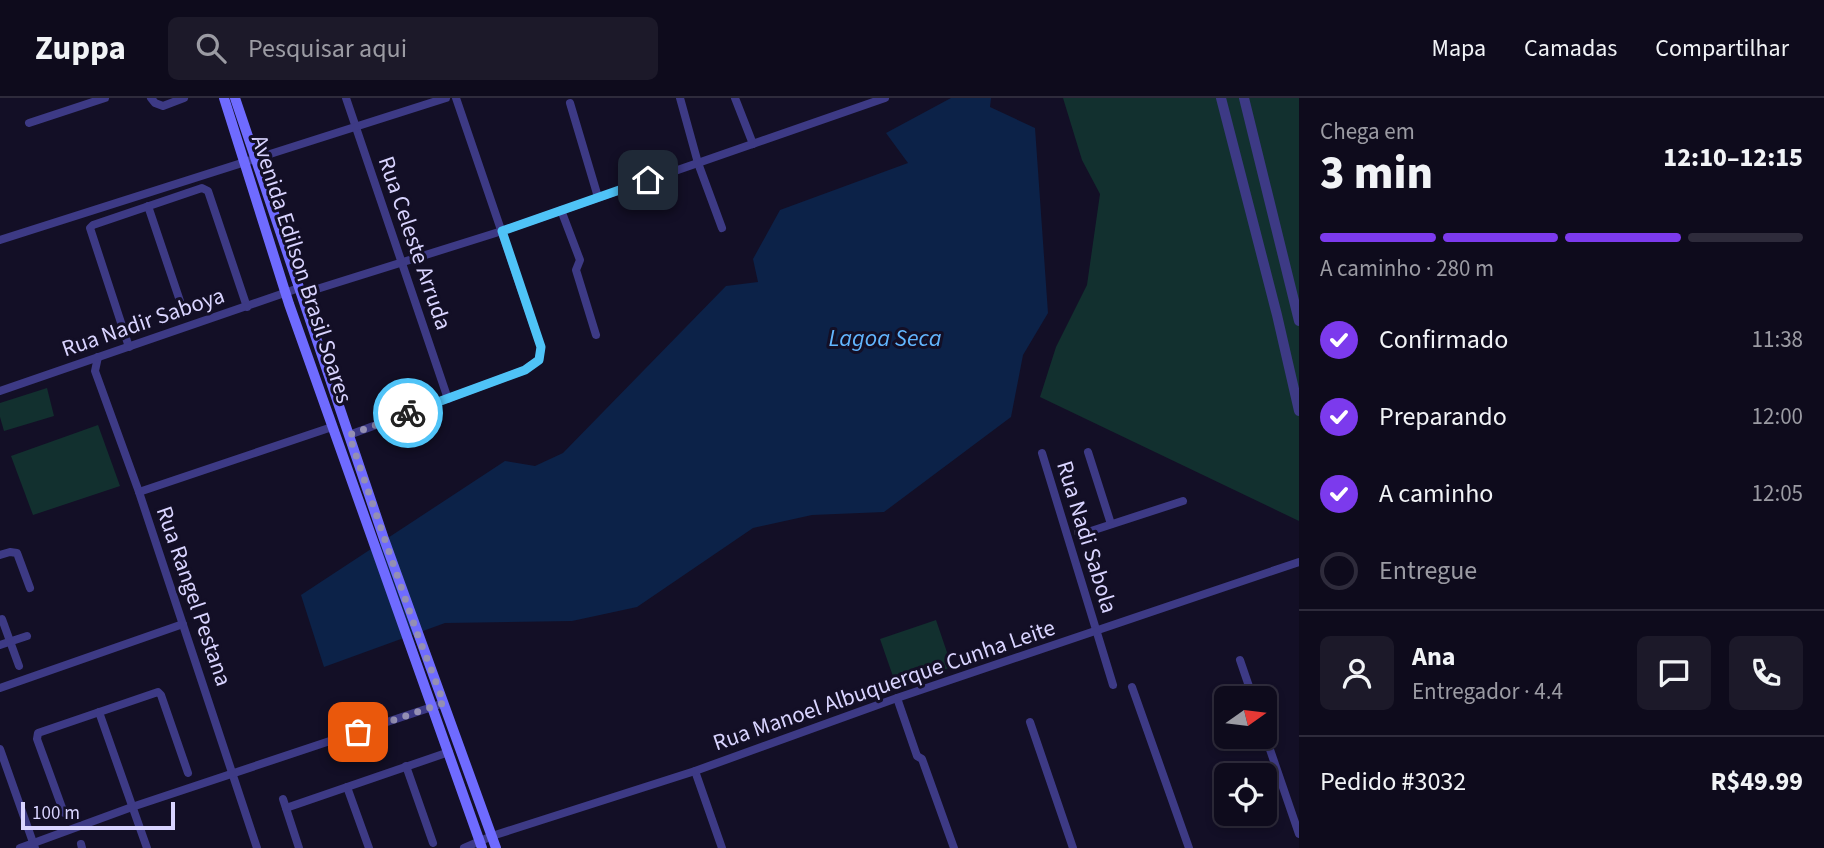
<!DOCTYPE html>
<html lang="pt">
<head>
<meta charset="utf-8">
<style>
  body { margin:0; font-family:"Source Sans 3",sans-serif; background:#1c1929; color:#f1f3f6; height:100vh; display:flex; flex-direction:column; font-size:26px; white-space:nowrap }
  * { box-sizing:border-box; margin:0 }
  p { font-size:23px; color:#9b9ba3 }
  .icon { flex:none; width:38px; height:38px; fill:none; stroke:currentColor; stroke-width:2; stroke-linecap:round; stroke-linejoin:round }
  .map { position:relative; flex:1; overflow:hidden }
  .side { display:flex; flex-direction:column; background:#0e0b1c; width:525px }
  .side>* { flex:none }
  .needle { width:46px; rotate:76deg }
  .fabs { position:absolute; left:1214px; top:588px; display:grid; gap:14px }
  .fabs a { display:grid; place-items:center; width:63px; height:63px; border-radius:10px; background:#0e0b1c; box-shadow:0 4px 10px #0003,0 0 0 2px #2e2b3b; font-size:35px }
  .scale { position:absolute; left:21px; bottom:18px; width:154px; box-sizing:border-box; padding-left:7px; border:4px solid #d9d4ff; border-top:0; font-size:19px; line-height:24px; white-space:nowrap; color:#d9d4ff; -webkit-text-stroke:5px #130f26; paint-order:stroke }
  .pin { position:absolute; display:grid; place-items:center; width:60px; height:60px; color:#fff; margin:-30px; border-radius:14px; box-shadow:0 4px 10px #0006 }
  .courier { position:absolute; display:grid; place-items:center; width:70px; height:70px; margin:-35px; border:5px solid #4fc3f7; border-radius:50%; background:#fff; color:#222; box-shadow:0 2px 9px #0007 }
  .overview em { font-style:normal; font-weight:800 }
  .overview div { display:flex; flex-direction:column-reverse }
  .overview { display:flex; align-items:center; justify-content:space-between; height:119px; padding:0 21px }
  h1 { font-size:46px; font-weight:800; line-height:52px }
  .bar { display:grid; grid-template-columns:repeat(4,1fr); gap:10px 7px; align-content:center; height:84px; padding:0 21px }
  .bar i { height:9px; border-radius:5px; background:#2e2b3b }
  .bar .on { background:#7c3aed }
  .bar p { grid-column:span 4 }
  .line { display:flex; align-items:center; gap:18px; padding:0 21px; border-top:2px solid #2e2b3b }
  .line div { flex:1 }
  .round { display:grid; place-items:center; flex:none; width:74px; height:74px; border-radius:10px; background:#1c1929 }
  ol { padding:0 21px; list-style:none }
  li { display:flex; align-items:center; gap:21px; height:77px }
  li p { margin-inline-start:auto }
  li .icon { padding:7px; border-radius:50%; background:#7c3aed; color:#fff; stroke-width:4 }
  li:last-child { color:#9b9ba3 }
  li i { width:38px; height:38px; border:4px solid #2e2b3b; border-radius:50% }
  header { display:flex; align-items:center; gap:42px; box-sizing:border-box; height:98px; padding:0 35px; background:#0e0b1c; border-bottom:2px solid #2e2b3b }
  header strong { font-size:33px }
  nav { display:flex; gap:38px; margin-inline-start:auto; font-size:24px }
  .search { width:490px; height:63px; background:#1c1929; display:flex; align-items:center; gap:18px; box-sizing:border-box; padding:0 24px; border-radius:10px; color:#9b9ba3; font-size:26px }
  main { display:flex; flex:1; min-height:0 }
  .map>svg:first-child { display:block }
  .green { fill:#12302f }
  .water { fill:#0c2248 }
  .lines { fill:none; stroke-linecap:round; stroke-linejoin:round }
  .minor-tunnel { stroke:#312d47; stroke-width:8; stroke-dasharray:8 4; stroke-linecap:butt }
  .minor { stroke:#3d3a85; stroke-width:8 }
  .tertiary { stroke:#3d3a85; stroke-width:10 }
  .secondary { stroke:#6f6bff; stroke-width:10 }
  .done { stroke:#948fb3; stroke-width:7; stroke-dasharray:0 12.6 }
  .route { stroke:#4fc3f7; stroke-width:9 }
  .labels { text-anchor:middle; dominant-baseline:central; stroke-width:6; stroke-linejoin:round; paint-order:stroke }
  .street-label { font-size:23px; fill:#d9d4ff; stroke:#130f26 }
  .water-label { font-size:24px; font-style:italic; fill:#62b6ff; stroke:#130f26 }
</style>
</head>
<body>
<header>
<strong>Zuppa</strong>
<div class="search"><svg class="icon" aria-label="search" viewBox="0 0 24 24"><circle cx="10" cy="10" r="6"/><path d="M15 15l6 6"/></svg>Pesquisar aqui</div>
<nav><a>Mapa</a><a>Camadas</a><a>Compartilhar</a></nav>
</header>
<main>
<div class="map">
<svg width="1299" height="750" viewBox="0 0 1299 750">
  <rect width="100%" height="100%" fill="#130f26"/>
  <g class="green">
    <polygon points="1063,0 1299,0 1299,423 1040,299 1056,249 1087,187 1100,96 1082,62"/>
    <polygon points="47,290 54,318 4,333 0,319 0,305"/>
    <polygon points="98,327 120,388 33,417 11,358"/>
    <polygon points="936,522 952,569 896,587 880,541"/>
  </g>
  <polygon class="water" points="951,0 991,0 990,9 1035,30 1048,215 1023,257 1011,319 884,414 812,417 753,430 637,509 572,523 445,525 324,569 301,497 505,363 535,368 563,355 726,188 758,184 753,161 780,112 908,65 886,35"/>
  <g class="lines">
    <polyline class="minor-tunnel" points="1074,433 1080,432"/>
    <g class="minor">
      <polyline points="151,0 155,5 163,8 184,0"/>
      <polyline points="346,0 448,301"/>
      <polyline points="680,0 698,65 722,130"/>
      <polyline points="735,0 753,46"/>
      <polyline points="570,5 598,99"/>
      <polyline points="29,25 105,0"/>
      <polyline points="148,108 181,206"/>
      <polyline points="561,112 580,162 576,172 596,237"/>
      <polyline points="0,142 446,0"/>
      <polyline points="301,196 502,133 885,0"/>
      <polyline points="129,249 90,130 93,127 202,90 208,93 247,209"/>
      <polyline points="98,259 95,273 139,394 257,750"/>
      <polyline points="0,293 299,190"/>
      <polyline points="349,337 525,272 539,262 541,249 456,0"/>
      <polyline points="1088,354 1111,426"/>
      <polyline points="1042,355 1113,587"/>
      <polyline points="139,394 332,329"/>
      <polyline points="1082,439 1088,434 1183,403"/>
      <polyline points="0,457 10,454 17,455 30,490"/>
      <polyline points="2,521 19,568"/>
      <polyline points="0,547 27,538"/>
      <polyline points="1240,562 1253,600"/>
      <polyline points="1132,589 1189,750"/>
      <polyline points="0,590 183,526"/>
      <polyline points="897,600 917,658 922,661 954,750"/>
      <polyline points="99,614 147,750"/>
      <polyline points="1030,624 1073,750"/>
      <polyline points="1265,637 1299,736"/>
      <polyline points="0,651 35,750"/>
      <polyline points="406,668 433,745"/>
      <polyline points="695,673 722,750"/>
      <polyline points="347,689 369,750"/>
      <polyline points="283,701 299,750"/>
      <polyline points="286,710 449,654"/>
      <polyline points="64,715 37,641 38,635 158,594 161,597 188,675"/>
      <polyline points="81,746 82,750"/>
      <polyline points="20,750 132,709 444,605"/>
      <polyline points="464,750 492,738 695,673 897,600 1299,464"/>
    </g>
    <g class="tertiary">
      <polyline points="1221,0 1277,217 1299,313"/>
      <polyline points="1244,0 1299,223"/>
    </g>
    <g class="secondary">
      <polyline points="224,0 289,206 482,750"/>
      <polyline points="235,0 384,441 496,750"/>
    </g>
  </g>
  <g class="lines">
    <polyline class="done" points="358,634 444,605 417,535 349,337 408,315"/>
    <polyline class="route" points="408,315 525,272 539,262 541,249 502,133 648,82"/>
  </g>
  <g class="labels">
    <g class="street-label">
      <text transform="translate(415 145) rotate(71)">Rua Celeste Arruda</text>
      <text transform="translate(302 171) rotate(72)">Avenida Edilson Brasil Soares</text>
      <text transform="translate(143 224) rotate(-19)">Rua Nadir Saboya</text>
      <text transform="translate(1087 439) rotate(73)">Rua Nadi Sabola</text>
      <text transform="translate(194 498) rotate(71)">Rua Rangel Pestana</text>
      <text transform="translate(884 587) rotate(-19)">Rua Manoel Albuquerque Cunha Leite</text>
    </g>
    <g class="water-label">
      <text x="885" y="240">Lagoa Seca</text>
    </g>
  </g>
</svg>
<div class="fabs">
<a><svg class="needle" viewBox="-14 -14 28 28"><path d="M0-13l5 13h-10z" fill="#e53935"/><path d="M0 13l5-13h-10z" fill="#9b9ba3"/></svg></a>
<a><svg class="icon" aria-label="locate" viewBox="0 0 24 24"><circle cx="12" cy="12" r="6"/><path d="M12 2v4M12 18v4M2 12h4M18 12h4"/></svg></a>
</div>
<div class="scale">100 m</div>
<div class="pin" style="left:358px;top:634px;background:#ea580c"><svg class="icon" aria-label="bag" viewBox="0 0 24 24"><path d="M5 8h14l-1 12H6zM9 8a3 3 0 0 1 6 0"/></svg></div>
<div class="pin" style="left:648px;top:82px;background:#1f2937"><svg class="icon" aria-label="home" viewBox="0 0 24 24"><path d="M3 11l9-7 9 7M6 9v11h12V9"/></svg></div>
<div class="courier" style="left:408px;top:315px"><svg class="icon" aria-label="bike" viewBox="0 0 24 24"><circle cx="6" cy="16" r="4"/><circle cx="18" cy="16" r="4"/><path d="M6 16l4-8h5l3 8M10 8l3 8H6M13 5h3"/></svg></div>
</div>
<section class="side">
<div class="overview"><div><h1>3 min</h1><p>Chega em</p></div><em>12:10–12:15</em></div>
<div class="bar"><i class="on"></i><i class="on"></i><i class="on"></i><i></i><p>A caminho · 280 m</p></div>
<ol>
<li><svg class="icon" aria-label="check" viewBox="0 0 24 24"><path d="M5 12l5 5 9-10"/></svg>Confirmado<p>11:38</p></li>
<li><svg class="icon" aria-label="check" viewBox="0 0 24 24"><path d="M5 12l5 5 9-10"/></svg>Preparando<p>12:00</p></li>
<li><svg class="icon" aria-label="check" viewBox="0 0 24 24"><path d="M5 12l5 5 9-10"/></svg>A caminho<p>12:05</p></li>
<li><i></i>Entregue</li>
</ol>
<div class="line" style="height:126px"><a class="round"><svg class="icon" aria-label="person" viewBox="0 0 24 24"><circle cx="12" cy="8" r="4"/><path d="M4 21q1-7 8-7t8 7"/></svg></a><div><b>Ana</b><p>Entregador · 4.4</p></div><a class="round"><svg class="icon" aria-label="chat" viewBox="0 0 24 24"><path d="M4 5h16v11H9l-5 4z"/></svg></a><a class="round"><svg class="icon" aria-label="phone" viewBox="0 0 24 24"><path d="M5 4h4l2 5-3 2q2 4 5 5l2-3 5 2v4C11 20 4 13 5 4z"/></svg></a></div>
<div class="line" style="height:91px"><div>Pedido #3032</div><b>R$49.99</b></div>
</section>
</main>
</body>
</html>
